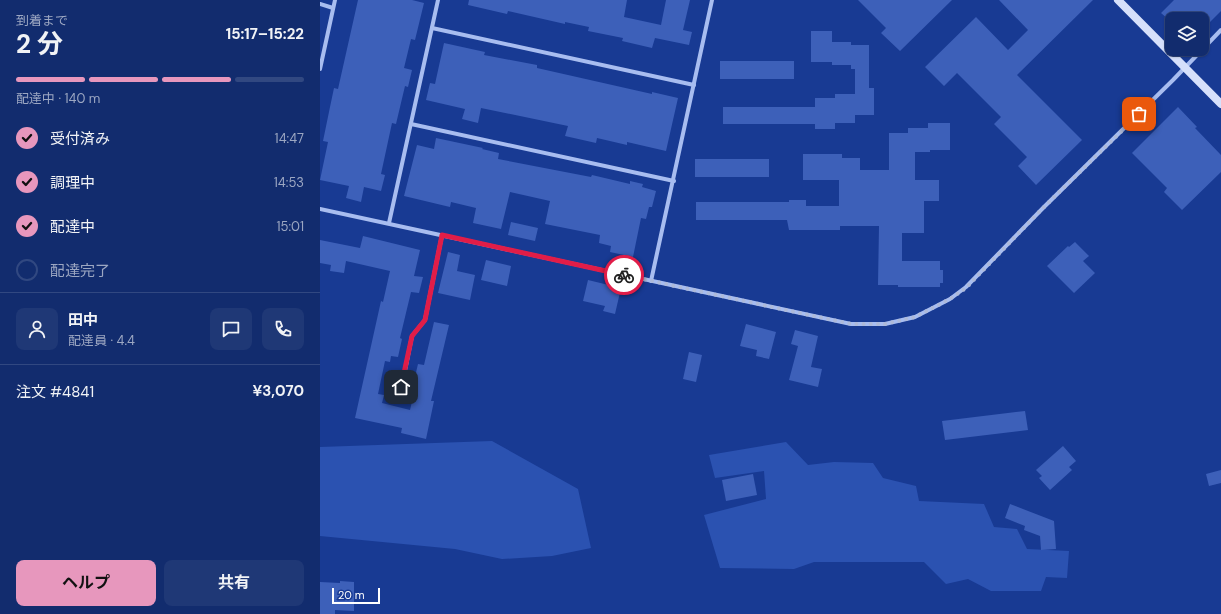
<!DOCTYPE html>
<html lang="ja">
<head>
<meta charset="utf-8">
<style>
  body { margin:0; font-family:"DM Sans","Noto Sans JP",sans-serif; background:#1f3876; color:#f1f3f6; height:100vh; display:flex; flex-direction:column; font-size:15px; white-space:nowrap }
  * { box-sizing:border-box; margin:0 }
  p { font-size:13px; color:#9ca7c2 }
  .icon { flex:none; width:22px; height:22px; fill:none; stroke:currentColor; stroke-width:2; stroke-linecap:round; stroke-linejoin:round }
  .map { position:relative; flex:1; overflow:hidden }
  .details { display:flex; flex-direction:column; background:#122c6e; width:320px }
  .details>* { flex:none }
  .controls { position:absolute; left:845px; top:12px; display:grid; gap:8px }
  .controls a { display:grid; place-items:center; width:44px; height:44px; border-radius:8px; background:#122c6e; box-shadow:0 1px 3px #0004,0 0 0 1px #314881; font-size:20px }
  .scale { position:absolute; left:12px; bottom:10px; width:48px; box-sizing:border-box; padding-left:4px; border:2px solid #fff; border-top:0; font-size:11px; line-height:14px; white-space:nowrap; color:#fff; -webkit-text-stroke:3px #183a93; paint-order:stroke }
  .pin { position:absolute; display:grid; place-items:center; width:34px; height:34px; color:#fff; margin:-17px; border-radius:8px; box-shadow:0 2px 6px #0006 }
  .courier { position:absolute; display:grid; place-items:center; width:40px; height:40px; margin:-20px; border:3px solid #e11d48; border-radius:50%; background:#fff; color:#222; box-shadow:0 1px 5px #0007 }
  .head em { font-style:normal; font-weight:700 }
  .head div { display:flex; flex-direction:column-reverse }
  .head { display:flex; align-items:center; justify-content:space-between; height:68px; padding:0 16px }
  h1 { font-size:26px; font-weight:700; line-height:30px }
  .bar { display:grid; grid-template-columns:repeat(4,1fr); gap:6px 4px; align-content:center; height:48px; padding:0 16px }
  .bar i { height:5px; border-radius:3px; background:#314881 }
  .bar .current { background:#e797bd }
  .bar p { grid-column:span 4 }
  .line { display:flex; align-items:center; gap:10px; padding:0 16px; border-top:1px solid #314881 }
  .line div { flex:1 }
  .round { display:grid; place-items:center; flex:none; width:42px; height:42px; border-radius:8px; background:#1f3876 }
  ol { padding:0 16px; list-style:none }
  li { display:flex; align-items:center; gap:12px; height:44px }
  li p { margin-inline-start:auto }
  li .icon { padding:4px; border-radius:50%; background:#e797bd; color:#111; stroke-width:4 }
  li:last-child { color:#9ca7c2 }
  li i { width:22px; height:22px; border:2px solid #314881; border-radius:50% }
  .action { display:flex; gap:8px; margin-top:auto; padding:8px 16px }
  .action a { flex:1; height:46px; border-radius:8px; background:#e797bd; color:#111; font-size:16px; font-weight:700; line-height:46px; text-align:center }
  .action a+a { background:#1f3876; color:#f1f3f6 }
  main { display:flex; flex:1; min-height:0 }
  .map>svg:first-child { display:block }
  .green { fill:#2b52b1 }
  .building { fill:#3d60b9 }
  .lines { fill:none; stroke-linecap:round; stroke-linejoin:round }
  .street { stroke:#a8bdf0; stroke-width:4 }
  .secondary { stroke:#d6e0fb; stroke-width:8 }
  .done { stroke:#aebad9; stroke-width:4; stroke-dasharray:0 7.2 }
  .route { stroke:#e11d48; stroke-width:5 }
</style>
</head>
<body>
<main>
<section class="details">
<div class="head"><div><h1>2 分</h1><p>到着まで</p></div><em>15:17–15:22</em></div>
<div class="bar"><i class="current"></i><i class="current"></i><i class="current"></i><i></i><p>配達中 · 140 m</p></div>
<ol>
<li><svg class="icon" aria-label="check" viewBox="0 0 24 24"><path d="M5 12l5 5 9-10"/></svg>受付済み<p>14:47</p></li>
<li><svg class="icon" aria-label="check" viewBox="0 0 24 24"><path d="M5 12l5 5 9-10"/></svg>調理中<p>14:53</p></li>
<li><svg class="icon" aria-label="check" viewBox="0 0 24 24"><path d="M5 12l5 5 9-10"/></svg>配達中<p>15:01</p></li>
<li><i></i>配達完了</li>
</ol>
<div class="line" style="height:72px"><a class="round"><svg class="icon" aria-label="person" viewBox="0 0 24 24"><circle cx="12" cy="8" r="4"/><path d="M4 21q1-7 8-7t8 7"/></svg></a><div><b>田中</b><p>配達員 · 4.4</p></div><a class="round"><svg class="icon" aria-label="chat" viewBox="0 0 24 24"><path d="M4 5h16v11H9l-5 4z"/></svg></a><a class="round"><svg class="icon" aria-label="phone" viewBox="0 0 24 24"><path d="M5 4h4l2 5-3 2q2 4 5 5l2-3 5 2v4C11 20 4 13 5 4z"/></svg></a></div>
<div class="line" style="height:52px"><div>注文 #4841</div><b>¥3,070</b></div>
<div class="action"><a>ヘルプ</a><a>共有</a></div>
</section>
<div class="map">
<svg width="901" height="614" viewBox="0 0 901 614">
  <rect width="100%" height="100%" fill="#183a93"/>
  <g class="green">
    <polygon points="172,441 258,489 271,548 232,556 182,559 135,549 0,536 0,447"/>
    <polygon points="466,442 488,465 514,462 553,463 563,478 596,486 599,501 664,504 674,527 697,529 707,549 749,551 747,578 726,577 721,591 671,591 648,579 626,584 604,562 494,562 474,569 400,568 384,515 446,499 444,471 395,478 389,455"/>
  </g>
  <g class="building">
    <polygon points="38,0 92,0 104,3 95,40 91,39 84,68 92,70 88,87 85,86 76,124 72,123 61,174 65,175 61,191 44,187 41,202 26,198 29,186 0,180 8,142 3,141 10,107 14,88 18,89"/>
    <polygon points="149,0 307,0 304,17 341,25 346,0 370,0 363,30 372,32 369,45 335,38 332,48 302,41 303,38 268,31 269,27 245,22 245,24 188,11 187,14 148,5"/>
    <polygon points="538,0 632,0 580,51 561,33 566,28"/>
    <polygon points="679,0 773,0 697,75 762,140 716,185 698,166 707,157 674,124 681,117 637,73 624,86 605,67 656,17 688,50 708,30"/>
    <polygon points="854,0 901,0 901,11 882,30 882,19 848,19 841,13"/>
    <polygon points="491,31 512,31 512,42 531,42 531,45 549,45 549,88 554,88 554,115 535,115 535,123 515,123 515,129 495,129 495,124 403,124 403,107 495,107 495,98 515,98 515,94 535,94 535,69 531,69 531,65 512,65 512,62 491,62"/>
    <polygon points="124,43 165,52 164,55 217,65 217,68 332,94 332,92 358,98 346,151 307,142 307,145 277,138 276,143 245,136 248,126 161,108 158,123 142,119 145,109 106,100 110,83 115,84"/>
    <rect x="400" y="61" width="74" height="18"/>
    <polygon points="858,107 877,127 875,128 901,155 901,172 862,210 844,192 847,188 812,153"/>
    <polygon points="608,123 630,123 630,150 610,150 610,152 595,152 595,180 619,180 619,201 604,201 604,233 582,233 582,261 620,261 620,270 623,270 623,283 620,283 620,287 578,287 578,285 558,285 559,226 520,226 520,230 469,230 467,220 376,220 376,202 469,202 469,200 486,200 486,206 519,206 519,180 483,180 483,154 522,154 522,158 540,158 540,170 569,170 569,133 588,133 588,128 608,128"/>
    <polygon points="116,138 163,148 162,149 179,153 178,159 271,177 272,175 310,184 310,181 323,184 322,187 336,191 332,207 329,207 326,219 321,218 313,257 290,252 291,246 279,243 280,235 225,224 230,201 190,192 181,229 153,223 156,208 131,202 130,207 84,196 97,145 114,149"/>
    <rect x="375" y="159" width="74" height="18"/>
    <polygon points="191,222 218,228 215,241 188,235"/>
    <polygon points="43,236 100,250 94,276 103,277 99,293 91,292 80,338 82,339 78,357 71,356 70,362 65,361 58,394 64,395 62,403 90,410 96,385 93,385 98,364 104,365 114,322 129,325 111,401 114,401 106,439 81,433 82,428 35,418 61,301 63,302 70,271 26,261 24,273 10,271 11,265 0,263 0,240 40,248"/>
    <polygon points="755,242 769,256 763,261 775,273 754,293 727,266 748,246 749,247"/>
    <polygon points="128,252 140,255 137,271 155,275 150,300 118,293"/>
    <polygon points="166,260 191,266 187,286 161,280"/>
    <polygon points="268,280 301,288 295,314 283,311 285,306 263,301"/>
    <polygon points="426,324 456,332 449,359 436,356 437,350 420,346"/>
    <polygon points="475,330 498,336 491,367 502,369 498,387 469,380 478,346 471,344"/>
    <polygon points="369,352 382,355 376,382 363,379"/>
    <polygon points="705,411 708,430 625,440 622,421"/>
    <polygon points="743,446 756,461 749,467 752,470 730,490 719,478 722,476 716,470"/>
    <polygon points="901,470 901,483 889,486 886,474"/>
    <polygon points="433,474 437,495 406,501 402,480"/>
    <polygon points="690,504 734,521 736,549 721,550 720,536 704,530 705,526 685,518"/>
    <polygon points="20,581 34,582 34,611 15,610 15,614 0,614 0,582 20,583"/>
  </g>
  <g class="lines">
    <g class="street">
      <polyline points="0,4 13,8"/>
      <polyline points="112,28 374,85"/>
      <polyline points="0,69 15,0"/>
      <polyline points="91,124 354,181"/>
      <polyline points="0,209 531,324 565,324 595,317 630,299 646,287 723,208 853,80 901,30"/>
      <polyline points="69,223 118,0"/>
      <polyline points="331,281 392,0"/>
      <polyline points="79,400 92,336 105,320 122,235"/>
    </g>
    <polyline class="secondary" points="798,0 901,104"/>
  </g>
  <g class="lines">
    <polyline class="done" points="304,275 531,324 565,324 595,317 630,299 646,288 723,208 819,114"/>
    <polyline class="route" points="81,387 92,336 105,320 122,235 304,275"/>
  </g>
</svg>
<div class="controls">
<a><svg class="icon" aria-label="layers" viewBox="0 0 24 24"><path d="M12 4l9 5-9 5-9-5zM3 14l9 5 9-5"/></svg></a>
</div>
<div class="scale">20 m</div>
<div class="pin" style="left:819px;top:114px;background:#ea580c"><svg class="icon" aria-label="bag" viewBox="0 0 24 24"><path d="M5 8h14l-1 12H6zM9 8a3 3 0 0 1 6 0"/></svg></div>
<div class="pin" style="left:81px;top:387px;background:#1f2937"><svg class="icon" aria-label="home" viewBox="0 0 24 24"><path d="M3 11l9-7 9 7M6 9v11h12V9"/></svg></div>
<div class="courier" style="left:304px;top:275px"><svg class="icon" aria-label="bike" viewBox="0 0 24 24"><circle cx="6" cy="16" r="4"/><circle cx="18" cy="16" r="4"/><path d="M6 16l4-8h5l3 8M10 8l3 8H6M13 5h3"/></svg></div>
</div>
</main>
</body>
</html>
